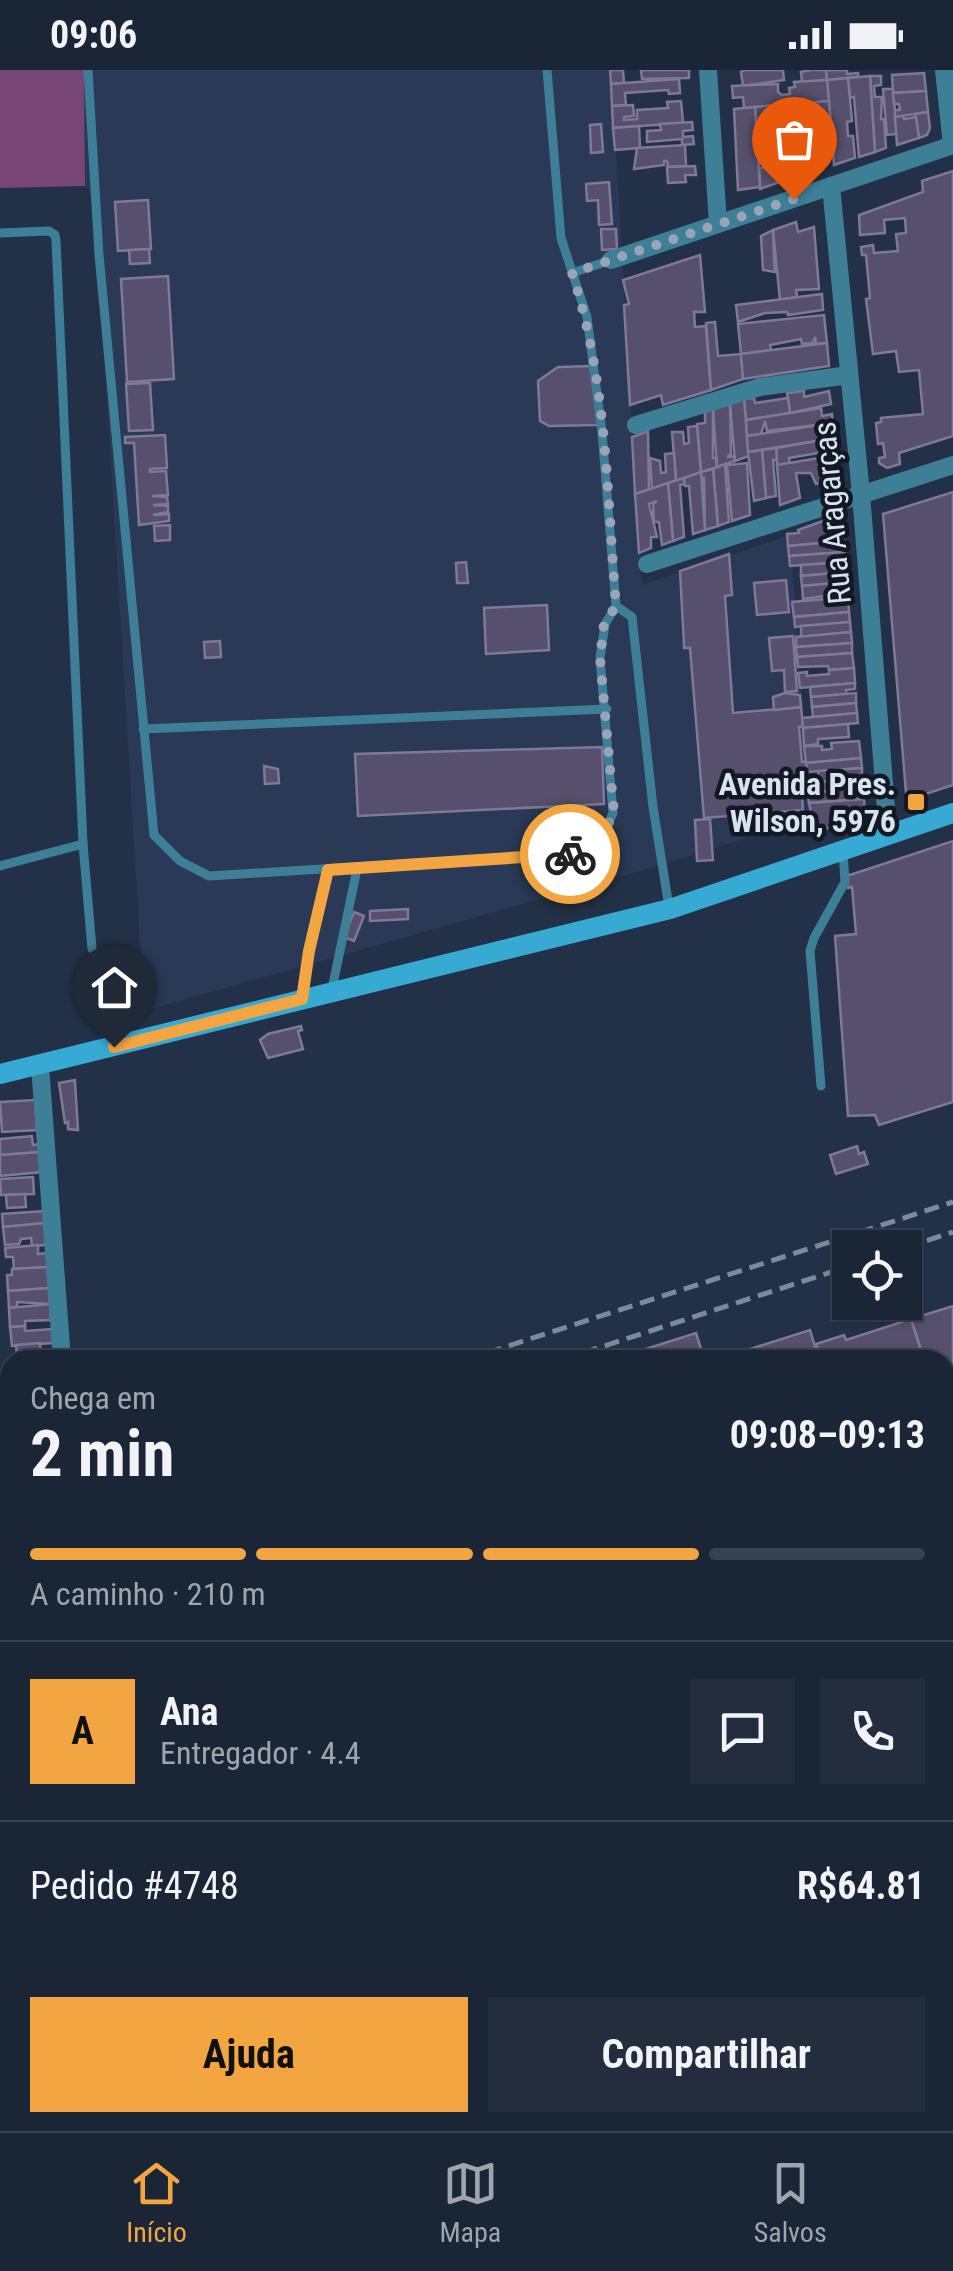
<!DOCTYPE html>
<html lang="pt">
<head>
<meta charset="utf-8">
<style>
  body { margin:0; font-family:"Roboto Condensed",sans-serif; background:#232d3e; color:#f1f3f6; height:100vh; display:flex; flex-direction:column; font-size:38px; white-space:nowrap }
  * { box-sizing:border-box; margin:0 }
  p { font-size:32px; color:#9fa5ad }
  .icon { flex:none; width:55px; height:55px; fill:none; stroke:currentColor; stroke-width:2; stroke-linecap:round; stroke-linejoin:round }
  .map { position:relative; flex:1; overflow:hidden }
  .drawer { position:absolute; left:0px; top:1280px; width:955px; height:782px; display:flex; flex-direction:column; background:#1a2536; border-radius:30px 30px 0 0; box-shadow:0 2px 8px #0004,0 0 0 2px #384251 }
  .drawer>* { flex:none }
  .buttons { position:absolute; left:832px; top:1160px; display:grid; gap:20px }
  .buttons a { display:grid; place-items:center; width:90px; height:90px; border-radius:0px; background:#1a2536; box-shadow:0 2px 8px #0004,0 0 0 2px #384251; font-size:50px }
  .pin { position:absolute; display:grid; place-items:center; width:85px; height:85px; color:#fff; margin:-102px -42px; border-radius:50% 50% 50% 0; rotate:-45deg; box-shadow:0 0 10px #0007 }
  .pin .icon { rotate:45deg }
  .courier { position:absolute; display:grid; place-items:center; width:100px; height:100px; margin:-50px; border:8px solid #f2a541; border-radius:50%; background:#fff; color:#222; box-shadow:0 2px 12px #0007 }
  .head em { font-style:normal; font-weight:700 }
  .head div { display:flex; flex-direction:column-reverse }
  .head { display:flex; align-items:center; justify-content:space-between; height:170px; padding:0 30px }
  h1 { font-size:65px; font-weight:700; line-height:75px }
  .bar { display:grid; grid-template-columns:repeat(4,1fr); gap:15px 10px; align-content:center; height:120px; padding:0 30px }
  .bar i { height:12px; border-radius:8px; background:#384251 }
  .bar .active { background:#f2a541 }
  .bar p { grid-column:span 4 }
  .line { display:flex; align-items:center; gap:25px; padding:0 30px; border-top:2px solid #384251 }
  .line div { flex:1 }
  .round { display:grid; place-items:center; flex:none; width:105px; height:105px; border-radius:0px; background:#232d3e }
  .action { display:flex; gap:20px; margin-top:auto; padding:20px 30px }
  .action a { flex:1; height:115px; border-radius:0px; background:#f2a541; color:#111; font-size:40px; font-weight:700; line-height:115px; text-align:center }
  .action a+a { background:#232d3e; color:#f1f3f6 }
  .status { display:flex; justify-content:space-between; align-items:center; height:70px; padding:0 50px; background:#1a2536; direction:ltr }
  .status svg { height:28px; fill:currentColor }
  .menu { display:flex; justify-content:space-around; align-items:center; height:140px; border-top:2px solid #384251; background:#1a2536; font-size:28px; color:#9fa5ad }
  .menu a { display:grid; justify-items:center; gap:5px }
  .menu .active { color:#f2a541 }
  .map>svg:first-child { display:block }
  .built { fill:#293956 }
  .green { fill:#774676 }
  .water { fill:#091919 }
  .building { fill:#56506c; stroke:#7f7997; stroke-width:2.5 }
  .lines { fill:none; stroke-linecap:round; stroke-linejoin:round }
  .path { stroke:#6e7a8e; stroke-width:4; stroke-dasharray:2.5 8; stroke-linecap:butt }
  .lane { stroke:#3e7f98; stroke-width:9 }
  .street { stroke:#3e7f98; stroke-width:18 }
  .secondary { stroke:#37aad3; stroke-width:20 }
  .primary { stroke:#5bc9f3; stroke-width:25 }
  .rail { stroke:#7d899c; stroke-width:5; stroke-dasharray:15 8; stroke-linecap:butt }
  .done { stroke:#99a4b6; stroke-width:10; stroke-dasharray:0 18 }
  .route { stroke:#f2a541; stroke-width:12 }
  .poi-dot { fill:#f2a541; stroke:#121923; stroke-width:4 }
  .labels { text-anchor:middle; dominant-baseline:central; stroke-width:9; stroke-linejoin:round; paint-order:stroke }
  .street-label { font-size:32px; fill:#d8e2f1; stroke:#121923 }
  .poi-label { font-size:32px; font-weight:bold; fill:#d8e2f1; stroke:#121923; text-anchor:end }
</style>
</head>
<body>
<div class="status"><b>09:06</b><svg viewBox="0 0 49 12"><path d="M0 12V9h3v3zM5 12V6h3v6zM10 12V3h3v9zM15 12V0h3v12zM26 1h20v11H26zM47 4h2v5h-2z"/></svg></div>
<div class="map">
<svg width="953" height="2061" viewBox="0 0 953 2061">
  <rect width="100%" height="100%" fill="#233148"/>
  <polygon class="built" points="84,0 611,0 642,515 790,465 811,748 650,798 144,941 95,127 85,116"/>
  <polygon class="green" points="0,0 84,0 85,116 0,118"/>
  <polygon class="water" points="726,2053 812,2053 829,2061 741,2061"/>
  <g class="building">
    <polygon points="610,0 623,0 624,13 611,14"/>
    <polygon points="641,0 689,0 689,8 642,9"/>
    <polygon points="744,0 783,0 784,10 743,16 741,2"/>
    <polygon points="810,0 826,0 827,10 802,12 801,2"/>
    <polygon points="826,0 847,0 847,4 858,3 858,7 827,10"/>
    <polygon points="924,3 926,21 893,23 892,5"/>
    <polygon points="870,6 881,6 881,15 874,16 875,27 882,27 881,49 884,49 886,78 875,82"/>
    <polygon points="870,6 875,82 859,87 854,27 850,28 848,8"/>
    <polygon points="848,8 852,51 847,52 848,66 853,66 855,88 834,95 827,10"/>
    <polygon points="679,9 680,23 669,24 668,20 625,23 626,35 612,36 611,14"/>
    <polygon points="827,10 829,31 744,38 743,27 733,28 732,16 778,14 778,22 782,25 790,24 789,18 795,17 794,12"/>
    <polygon points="883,19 893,19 897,64 887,65"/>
    <polygon points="926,21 928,42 895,47 895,40 900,40 899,34 894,34 893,23"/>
    <polygon points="681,31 683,53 613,58 612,36 633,35 634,46 624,47 624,50 637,49 637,40 668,38 667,32"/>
    <polygon points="829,31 831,54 799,57 797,34"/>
    <polygon points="797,34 798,47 791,47 790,40 787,40 788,47 777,48 777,35"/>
    <polygon points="777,35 780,112 760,119 759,98 766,97 766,84 758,85 755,37"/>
    <polygon points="755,37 760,117 738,120 734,39"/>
    <polygon points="928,42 930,58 927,65 919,68 915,44"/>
    <polygon points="903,46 904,49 916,47 919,68 897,75 895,47"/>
    <polygon points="798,50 802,105 780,112 778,52"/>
    <polygon points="692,52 693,60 683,61 683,67 693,66 694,74 682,75 682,69 647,72 647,61 661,60 660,54"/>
    <polygon points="601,54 603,82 591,83 590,55"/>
    <polygon points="639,56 640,78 615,80 613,58"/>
    <polygon points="822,57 824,88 801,89 799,61"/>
    <polygon points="685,75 686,96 668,97 667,91 664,91 664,95 634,99 637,78"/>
    <polygon points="695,96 696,105 685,105 686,112 668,113 667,97"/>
    <polygon points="953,101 953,366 899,383 900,394 887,398 879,393 879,388 885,387 883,373 878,374 876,353 881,352 881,348 923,344 919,300 899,302 896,281 873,284 866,229 870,228 866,185 862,185 861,177 873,175 874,183 898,181 896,164 906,163 905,148 884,150 885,163 860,165 859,145 923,122 922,111"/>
    <polygon points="609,112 612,154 599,155 598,130 587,131 586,114"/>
    <polygon points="148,130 151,179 118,181 115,132"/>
    <polygon points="796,152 798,162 814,157 819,219 796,220 797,227 780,230 773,160"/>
    <polygon points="601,159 616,159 617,179 602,180"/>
    <polygon points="773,160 774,189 775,202 763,200 761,166"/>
    <polygon points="149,179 150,193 130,194 129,180"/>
    <polygon points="700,185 705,242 694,242 695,257 706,256 711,320 663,335 661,325 630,335 624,235 629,234 623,210"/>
    <polygon points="168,206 174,309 127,312 121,209"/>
    <polygon points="822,224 823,240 788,245 787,242 765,243 738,252 736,235"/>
    <polygon points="824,245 827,273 816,274 815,267 813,273 802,274 801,269 770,275 771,280 741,284 738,254"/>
    <polygon points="715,252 718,286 741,284 743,309 711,320 706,253"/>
    <polygon points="827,273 829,296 743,309 741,284"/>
    <polygon points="591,296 598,355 549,356 540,351 538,311 558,297"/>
    <polygon points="150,313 153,360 129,361 126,314"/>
    <polygon points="804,321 804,327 829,321 831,334 790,343 787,323"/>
    <polygon points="754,328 755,333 788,328 790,343 746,350 744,329"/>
    <polygon points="744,329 749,386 735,391 730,334"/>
    <polygon points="730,334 731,384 727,387 734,386 735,391 717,397 713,339"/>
    <polygon points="821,338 822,346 832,344 833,353 767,361 765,351 761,364 747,366 746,350"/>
    <polygon points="713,339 713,388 716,388 717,397 701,402 697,354 705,353 705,342"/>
    <polygon points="833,353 835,368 748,382 747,366"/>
    <polygon points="697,356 701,402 676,411 672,362 683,362 684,374 689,373 688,357"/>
    <polygon points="648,361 649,420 635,424 632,367"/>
    <polygon points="165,365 167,398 150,399 150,402 166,401 168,425 152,426 167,427 168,434 153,435 168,436 168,442 153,445 169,444 169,451 139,455 134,373 125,373 125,367"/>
    <polygon points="835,368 837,385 819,388 818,383 789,388 790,393 777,395 776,378"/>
    <polygon points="776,378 777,390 773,390 776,426 766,428 762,380"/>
    <polygon points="762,380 766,428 754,431 748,382"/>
    <polygon points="674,383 676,411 652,419 650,388 660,391 661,403 666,402 665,384"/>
    <polygon points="837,385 840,413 821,416 820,413 816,414 811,403 796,403 800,428 780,435 777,395"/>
    <polygon points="747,393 750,445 732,451 727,395"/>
    <polygon points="725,394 729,452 718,456 713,399"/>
    <polygon points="713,399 718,456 705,460 704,408 701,409 701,402"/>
    <polygon points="701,402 705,460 693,464 689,416 685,416 684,408"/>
    <polygon points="684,408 684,414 680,415 684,467 673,471 668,413"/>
    <polygon points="668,413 673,471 662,475 659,452 654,452 653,434 657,431 649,434 657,467 651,467 651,478 639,483 635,424"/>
    <polygon points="953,422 953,715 914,728 906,723 883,444"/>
    <polygon points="842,444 844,471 788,476 787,464 799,463 798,460"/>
    <polygon points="170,455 170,470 155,471 154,456"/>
    <polygon points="844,471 845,482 789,486 788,476"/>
    <polygon points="845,482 845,492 790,496 789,486"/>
    <polygon points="729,484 732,525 725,526 733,643 801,637 803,656 799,657 802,692 806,691 808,713 801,714 803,740 704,748 690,578 684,578 684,575 680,501"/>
    <polygon points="466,492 468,513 457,513 456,493"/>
    <polygon points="845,492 846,502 801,506 801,495"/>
    <polygon points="846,502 847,512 802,516 801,506"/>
    <polygon points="786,510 789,542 757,545 754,513"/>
    <polygon points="846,512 847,523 803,529 802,516"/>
    <polygon points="848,527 849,542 794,547 792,532"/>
    <polygon points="547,535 549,580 486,584 484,538"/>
    <polygon points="849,542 850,552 795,557 794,547"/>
    <polygon points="850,552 851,562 801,567 801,556"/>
    <polygon points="851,562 852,573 796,577 796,567"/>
    <polygon points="793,566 797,621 785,622 784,600 772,601 769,568"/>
    <polygon points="220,571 221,587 205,588 204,572"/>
    <polygon points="852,573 852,583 797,587 796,577"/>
    <polygon points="852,583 854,598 829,600 828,596 798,597 797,587"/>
    <polygon points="854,598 855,613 800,618 798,603 807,602 807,606 829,604 829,600"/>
    <polygon points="855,613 855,619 846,620 846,624 811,627 810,617"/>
    <polygon points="785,623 800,625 801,637 774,640 773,627"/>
    <polygon points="856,623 856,633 812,637 811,627"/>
    <polygon points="856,633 857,643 813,647 812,637"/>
    <polygon points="857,643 858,653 803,658 802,648"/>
    <polygon points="848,654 849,667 818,669 818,674 804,676 803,658"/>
    <polygon points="859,671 861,688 806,693 804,676 822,676 822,680 832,679 831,673"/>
    <polygon points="602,677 604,734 358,746 355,684"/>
    <polygon points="861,688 862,698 807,702 806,693"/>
    <polygon points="264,696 278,699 279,713 265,714"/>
    <polygon points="862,698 862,708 819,712 818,701"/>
    <polygon points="862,708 863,718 808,723 808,713"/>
    <polygon points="863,718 864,729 809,733 808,723"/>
    <polygon points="864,729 865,746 815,762 809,733"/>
    <polygon points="710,749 713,790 697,791 695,750"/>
    <polygon points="953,771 953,1032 879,1055 875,1045 848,1046 835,866 856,864 852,817 848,818 847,806"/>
    <polygon points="408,839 408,849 370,851 370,841"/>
    <polygon points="354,842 364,846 354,871 344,867"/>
    <polygon points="301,956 302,960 298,961 303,979 268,988 260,970 268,964"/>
    <polygon points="75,1010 75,1012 78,1060 68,1059 68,1052 65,1053 59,1013"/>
    <polygon points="35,1030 37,1060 2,1062 0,1032"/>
    <polygon points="32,1066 33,1075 40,1074 41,1082 0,1085 0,1069"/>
    <polygon points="857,1076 859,1084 864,1082 868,1094 836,1104 830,1085"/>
    <polygon points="41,1082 42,1102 0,1106 0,1085"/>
    <polygon points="33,1107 34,1124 1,1125 0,1109"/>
    <polygon points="25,1124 26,1137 7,1138 6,1125"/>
    <polygon points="44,1141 45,1153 3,1157 2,1144"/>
    <polygon points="45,1153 46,1175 32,1176 31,1168 21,1169 19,1174 5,1175 3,1157"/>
    <polygon points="38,1175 38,1184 47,1183 48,1197 14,1199 13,1187 6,1187 5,1178"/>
    <polygon points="48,1197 49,1218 8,1221 7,1205 12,1205 12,1199"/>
    <polygon points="49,1218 50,1234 17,1232 17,1237 9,1238 8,1221"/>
    <polygon points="50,1234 51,1250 25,1251 25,1256 10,1257 9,1238"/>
    <polygon points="953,1236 953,1352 946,1355 945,1290 924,1290 911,1249"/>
    <polygon points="911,1249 924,1290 822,1290 816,1274 844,1265 846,1270"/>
    <polygon points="25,1256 25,1261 52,1259 53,1273 12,1276 10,1257"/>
    <polygon points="810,1260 819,1290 730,1290 728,1286"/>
    <polygon points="696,1263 702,1282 697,1290 611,1290"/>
    <polygon points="40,1273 41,1285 17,1287 16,1275"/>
    <polygon points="953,1439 953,1467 945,1469 945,1441"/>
    <polygon points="10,1523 10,1583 0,1555 0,1526"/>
  </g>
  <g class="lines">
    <polyline class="path" points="579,2061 583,2052"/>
    <g class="lane">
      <polyline points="88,0 99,185 154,765 180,791 209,806 580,783 601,770 613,743 600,588 605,554 616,536"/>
      <polyline points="547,0 561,168 587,247 602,362 616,536 632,547 653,737 669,837"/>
      <polyline points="0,163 49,161 55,165 56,171 83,774 92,879"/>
      <polyline points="572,203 611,190"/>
      <polyline points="143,659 607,639"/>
      <polyline points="0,796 83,774"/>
      <polyline points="332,919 357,799"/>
      <polyline points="302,929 309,881 328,800"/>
      <polyline points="821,1016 810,881 814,868 845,812 843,782"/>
      <polyline points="945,1407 953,1404"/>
      <polyline points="945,1512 953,1509"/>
    </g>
    <g class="street">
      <polyline points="708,0 718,154"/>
      <polyline points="944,0 952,75"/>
      <polyline points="831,116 861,424 888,764"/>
      <polyline points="611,190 953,75"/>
      <polyline points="636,355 760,317 849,305"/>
      <polyline points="647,494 953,395"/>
      <polyline points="40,996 62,1290"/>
    </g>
    <g class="secondary">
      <polyline points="0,1004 670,839 953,743"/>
      <polyline points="206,2061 209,2052"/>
    </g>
    <g class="primary">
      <polyline points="0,1966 10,1968"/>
      <polyline points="0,1989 10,1991"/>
      <polyline points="228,2052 277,2061"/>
      <polyline points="350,2052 395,2061"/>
    </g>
    <g class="rail">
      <polyline points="905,1178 953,1162"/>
      <polyline points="465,1290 953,1132"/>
      <polyline points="561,1290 850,1196"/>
      <polyline points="0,1439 10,1436"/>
      <polyline points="0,1473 10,1470"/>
    </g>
  </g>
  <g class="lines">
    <path class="done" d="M570,784H580L600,770L614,743L600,588L604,554L616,536C607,426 607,309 572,203L794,129"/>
    <polyline class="route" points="114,977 302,929 309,881 328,800 570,784"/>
  </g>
  <rect class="poi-dot" x="906" y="722" width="20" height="20" rx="5"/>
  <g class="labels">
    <g class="street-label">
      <text transform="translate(832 443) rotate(-95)">Rua Aragarças</text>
    </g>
    <g class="poi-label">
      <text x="896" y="714">Avenida Pres.<tspan x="896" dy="37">Wilson, 5976</tspan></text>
    </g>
  </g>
</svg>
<div class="buttons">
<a><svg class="icon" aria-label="locate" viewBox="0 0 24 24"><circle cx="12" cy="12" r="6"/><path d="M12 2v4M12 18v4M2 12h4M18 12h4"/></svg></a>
</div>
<div class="pin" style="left:794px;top:129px;background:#ea580c"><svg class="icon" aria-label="bag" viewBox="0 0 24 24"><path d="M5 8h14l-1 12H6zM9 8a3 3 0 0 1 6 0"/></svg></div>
<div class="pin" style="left:114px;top:977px;background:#1f2937"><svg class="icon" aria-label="home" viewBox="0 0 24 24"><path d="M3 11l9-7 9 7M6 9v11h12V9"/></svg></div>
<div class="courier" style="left:570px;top:784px"><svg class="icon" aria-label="bike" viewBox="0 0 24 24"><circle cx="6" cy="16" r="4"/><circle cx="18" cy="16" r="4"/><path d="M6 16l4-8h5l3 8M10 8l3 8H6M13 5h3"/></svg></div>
<section class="drawer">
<div class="head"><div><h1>2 min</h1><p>Chega em</p></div><em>09:08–09:13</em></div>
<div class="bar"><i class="active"></i><i class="active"></i><i class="active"></i><i></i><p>A caminho · 210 m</p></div>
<div class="line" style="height:180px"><b class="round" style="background:#f2a541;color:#111">A</b><div><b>Ana</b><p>Entregador · 4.4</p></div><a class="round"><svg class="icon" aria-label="chat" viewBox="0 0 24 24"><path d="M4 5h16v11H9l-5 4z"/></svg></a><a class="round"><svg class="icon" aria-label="phone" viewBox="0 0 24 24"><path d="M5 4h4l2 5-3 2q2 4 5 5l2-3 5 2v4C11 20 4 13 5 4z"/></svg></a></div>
<div class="line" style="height:130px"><div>Pedido #4748</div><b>R$64.81</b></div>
<div class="action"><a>Ajuda</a><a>Compartilhar</a></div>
</section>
</div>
<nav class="menu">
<a class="active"><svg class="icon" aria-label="home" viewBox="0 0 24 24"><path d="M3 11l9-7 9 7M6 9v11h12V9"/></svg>Início</a>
<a><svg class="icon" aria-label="map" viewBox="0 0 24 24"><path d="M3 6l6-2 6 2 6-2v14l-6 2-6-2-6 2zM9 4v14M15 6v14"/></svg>Mapa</a>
<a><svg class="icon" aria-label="saved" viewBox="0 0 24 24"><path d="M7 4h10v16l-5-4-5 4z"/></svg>Salvos</a>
</nav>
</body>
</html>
